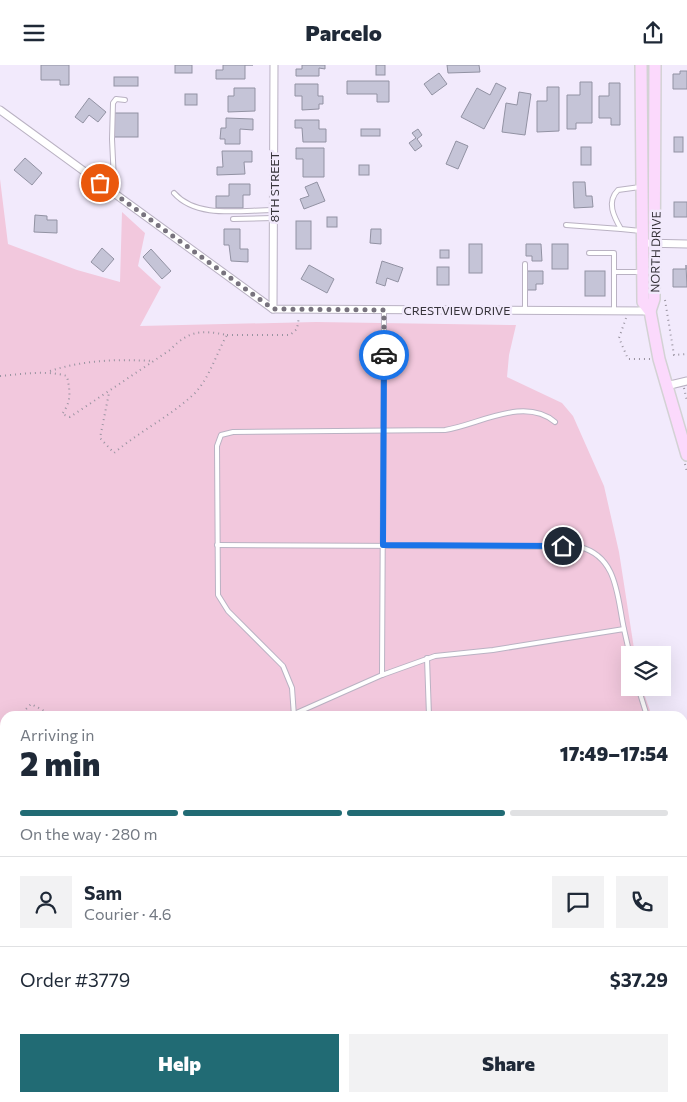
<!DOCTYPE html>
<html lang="en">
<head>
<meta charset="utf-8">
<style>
  body { margin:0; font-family:Commissioner,sans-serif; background:#f2f2f3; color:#1f2937; height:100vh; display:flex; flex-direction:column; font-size:19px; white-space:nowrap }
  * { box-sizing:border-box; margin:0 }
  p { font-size:16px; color:#747a83 }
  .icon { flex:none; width:28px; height:28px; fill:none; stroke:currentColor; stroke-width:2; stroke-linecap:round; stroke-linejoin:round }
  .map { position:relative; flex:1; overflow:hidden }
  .panel { position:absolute; left:0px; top:646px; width:688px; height:391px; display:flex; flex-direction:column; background:#fff; border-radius:15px 15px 0 0; box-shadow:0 5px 20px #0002 }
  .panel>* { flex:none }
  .tools { position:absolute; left:621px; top:581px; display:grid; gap:10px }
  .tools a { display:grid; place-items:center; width:50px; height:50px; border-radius:0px; background:#fff; box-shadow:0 5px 20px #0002; font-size:25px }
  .pin { position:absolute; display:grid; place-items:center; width:42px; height:42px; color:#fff; margin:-21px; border:2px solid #fff; border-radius:50%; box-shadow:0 1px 5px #0007 }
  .courier { position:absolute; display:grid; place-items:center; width:50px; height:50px; margin:-25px; border:4px solid #1a73e8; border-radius:50%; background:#fff; color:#222; box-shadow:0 1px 6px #0007 }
  .summary em { font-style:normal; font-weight:800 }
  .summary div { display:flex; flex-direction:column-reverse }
  .summary { display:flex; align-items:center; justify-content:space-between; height:85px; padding:0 20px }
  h1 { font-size:32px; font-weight:800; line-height:38px }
  .bar { display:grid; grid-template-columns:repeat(4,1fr); gap:8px 5px; align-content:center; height:60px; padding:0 20px }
  .bar i { height:6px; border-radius:4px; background:#e0e1e3 }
  .bar .on { background:#216b74 }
  .bar p { grid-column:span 4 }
  .line { display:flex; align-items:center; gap:12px; padding:0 20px; border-top:1px solid #e0e1e3 }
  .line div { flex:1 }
  .round { display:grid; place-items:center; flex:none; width:52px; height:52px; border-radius:0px; background:#f2f2f3 }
  .action { display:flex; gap:10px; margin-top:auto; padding:10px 20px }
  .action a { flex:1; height:58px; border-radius:0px; background:#216b74; color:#fff; font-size:20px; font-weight:800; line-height:58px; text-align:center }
  .action a+a { background:#f2f2f3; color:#1f2937 }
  header { display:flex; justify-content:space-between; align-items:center; height:65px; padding:0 20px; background:#fff; font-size:22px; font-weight:800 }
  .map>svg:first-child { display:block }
  .green { fill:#f2c8dd }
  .building { fill:#c5c4d7; stroke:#9292a3 }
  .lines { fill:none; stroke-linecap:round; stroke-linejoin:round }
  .service-casing { stroke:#bab2c3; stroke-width:6 }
  .minor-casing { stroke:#bab2c3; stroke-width:9 }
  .primary-casing { stroke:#d3d2d4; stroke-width:14 }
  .path { stroke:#9993a0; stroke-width:2; stroke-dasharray:1 4; stroke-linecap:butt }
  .service { stroke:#fff; stroke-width:4 }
  .minor { stroke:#fff; stroke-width:7 }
  .primary { stroke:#fbd9fc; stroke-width:11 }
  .done { stroke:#78737e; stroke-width:5; stroke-dasharray:0 9 }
  .route { stroke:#1a73e8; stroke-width:6 }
  .labels { text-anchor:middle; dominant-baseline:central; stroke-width:5; stroke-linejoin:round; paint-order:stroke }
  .street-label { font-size:12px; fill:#36333a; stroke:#f2eafc }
</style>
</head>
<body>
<header><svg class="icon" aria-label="menu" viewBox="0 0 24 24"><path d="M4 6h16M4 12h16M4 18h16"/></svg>Parcelo<svg class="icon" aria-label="share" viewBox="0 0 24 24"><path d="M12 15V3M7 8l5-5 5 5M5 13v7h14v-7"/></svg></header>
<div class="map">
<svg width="687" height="1037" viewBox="0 0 687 1037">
  <rect width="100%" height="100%" fill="#f2eafc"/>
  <polygon class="green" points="0,114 8,179 77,205 120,217 122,147 145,168 138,201 161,222 140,261 316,257 516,260 509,290 507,312 562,338 573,351 604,421 619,487 635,590 630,590 630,622 642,623 652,651 5,651 5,1032 682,1032 683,714 687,720 687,1037 0,1037"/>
  <g class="building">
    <polygon points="41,0 69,0 69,20 60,20 60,15 41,15"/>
    <rect x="175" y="0" width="17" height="8"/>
    <polygon points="223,0 253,0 245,0 245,14 216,14 216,5 223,5"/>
    <polygon points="302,0 325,0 325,4 319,3 319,11 296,11 296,4 302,4"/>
    <rect x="376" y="0" width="9" height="10"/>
    <polygon points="447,0 479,0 480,7 448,8"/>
    <polygon points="680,6 687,6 687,24 673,24 673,9 680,9"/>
    <polygon points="439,8 447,19 432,30 424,19"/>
    <rect x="114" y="12" width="24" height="9"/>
    <polygon points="347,16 389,16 389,37 377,37 377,29 347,29"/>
    <polygon points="580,17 592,17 592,58 576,58 576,64 567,64 567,30 580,30"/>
    <polygon points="496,18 506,23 484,64 461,52 477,23 490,30"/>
    <polygon points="609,18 620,18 620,60 611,60 611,53 599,53 599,31 609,31"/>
    <polygon points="295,19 318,19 318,31 323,31 323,39 319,39 319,44 302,45 302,31 295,31"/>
    <polygon points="547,22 559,22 559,66 537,67 537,36 547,36"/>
    <polygon points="234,23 255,23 255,46 228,47 228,31 234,31"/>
    <polygon points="519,27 531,29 525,70 502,67 506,38 517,40"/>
    <rect x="185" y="29" width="12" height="11"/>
    <polygon points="89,33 106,47 98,57 89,50 83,58 75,52"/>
    <rect x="113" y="48" width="25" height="24"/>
    <polygon points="226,53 253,54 253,65 240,64 240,79 225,79 225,74 220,74 221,63 226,63"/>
    <polygon points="295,55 319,55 319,64 326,64 326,77 303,77 302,63 295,63"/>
    <rect x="361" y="64" width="19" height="7"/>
    <polygon points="418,64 422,70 417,74 422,81 415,86 409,78 416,73 412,68"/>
    <rect x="674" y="72" width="9" height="15"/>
    <polygon points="456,76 468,81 458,104 446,99"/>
    <rect x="581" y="82" width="10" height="18"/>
    <polygon points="296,83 324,83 324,112 303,112 303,94 296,94"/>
    <polygon points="222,86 252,86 252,97 244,97 245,109 217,110 217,102 223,102"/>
    <polygon points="25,93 42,108 32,120 14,105"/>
    <rect x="359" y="100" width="10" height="10"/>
    <polygon points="317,117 325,136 304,144 300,134 309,131 305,122"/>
    <polygon points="573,117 585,117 586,131 592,131 593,142 574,143"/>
    <polygon points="229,119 250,119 250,130 243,130 243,143 216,143 216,131 229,131"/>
    <rect x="674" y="137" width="13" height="15"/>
    <polygon points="35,150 47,151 47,155 57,155 57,168 34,167"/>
    <rect x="327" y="152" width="10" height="10"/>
    <rect x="296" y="156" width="15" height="28"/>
    <polygon points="224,164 240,164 240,184 248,184 248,197 231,196 229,180 224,180"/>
    <polygon points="371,164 381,164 381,179 370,178"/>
    <rect x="469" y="179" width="13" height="29"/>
    <polygon points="526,179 541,179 542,196 532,196 532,191 526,191"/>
    <rect x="552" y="179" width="16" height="25"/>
    <polygon points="102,183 114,194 103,207 91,197"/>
    <polygon points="151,184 171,206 162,214 143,192"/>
    <rect x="440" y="185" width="9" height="8"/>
    <polygon points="382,196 403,203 398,217 387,213 385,221 376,218"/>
    <polygon points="309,200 334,214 327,228 301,214"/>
    <polygon points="686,200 687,222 673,222 673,204 686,204"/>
    <rect x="437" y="202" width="12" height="18"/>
    <polygon points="527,206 543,206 543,219 536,219 536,225 527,225"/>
    <rect x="585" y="206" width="20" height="25"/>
    <polygon points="687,965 687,981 683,981 682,966"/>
  </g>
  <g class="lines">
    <defs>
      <g id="service">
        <path d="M640,122L618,125C606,137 614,152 621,164L641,166"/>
        <polyline points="111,126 114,116 112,74 113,38 116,34 125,35"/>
        <path d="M174,128C197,154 241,145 273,145"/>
        <polyline points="233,154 273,153"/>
        <polyline points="566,160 621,164"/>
        <polyline points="589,188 614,188 614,207"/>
        <polyline points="525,199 525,245"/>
        <polyline points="614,245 614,207 641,207"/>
        <path d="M217,480L580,482C618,492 617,532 624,564"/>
        <polyline points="427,593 429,651"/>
        <polyline points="382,610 384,245"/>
        <polyline points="638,622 647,651"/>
        <polyline points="294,649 382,610 435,591 493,585 624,564 630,591"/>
        <path d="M294,651L292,623L283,601L228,546L218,530L217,381L221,370L233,367L445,365C478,360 524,331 555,357"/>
        <polyline points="682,721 687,728"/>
        <polyline points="682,786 687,778"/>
        <polyline points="682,920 687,920"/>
        <polyline points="682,989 687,989"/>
        <polyline points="682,1008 687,1007"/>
        <polyline points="682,1027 687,1028"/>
        <polyline points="393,1037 393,1032"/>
        <polyline points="413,1037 543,1034"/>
        <polyline points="675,1037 676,1032"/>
      </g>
      <g id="minor">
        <polyline points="0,45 273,244 650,246"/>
        <polyline points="643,178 687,179"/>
        <polyline points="273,244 274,0"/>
        <polyline points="666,321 687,316"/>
      </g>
      <g id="primary">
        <polyline points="641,0 643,237 650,246 659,294 687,390"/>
        <polyline points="650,246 654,234 655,0"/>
      </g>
    </defs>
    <use href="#service" class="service-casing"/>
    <use href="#minor" class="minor-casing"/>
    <use href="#primary" class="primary-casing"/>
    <g class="path">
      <polyline points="665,235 674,290 687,289"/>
      <polyline points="626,253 619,273 628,294 650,294"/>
      <polyline points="227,270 290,270 297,264 299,252"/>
      <path d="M50,306C84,295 117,294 153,296"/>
      <path d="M0,311C23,309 46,305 67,311C70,326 72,336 62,349L70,352L170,285C189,265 201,265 227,270C216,289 210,312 195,328C171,351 140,366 114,388L100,373L109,328"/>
      <polyline points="684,323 687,336"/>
      <polyline points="685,399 687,407"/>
      <polyline points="19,651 31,639 54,651"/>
      <polyline points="0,671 5,666"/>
      <polyline points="311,1032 315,1037"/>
      <polyline points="369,1032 372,1037"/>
    </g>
    <use href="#service" class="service"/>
    <use href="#minor" class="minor"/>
    <use href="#primary" class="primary"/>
  </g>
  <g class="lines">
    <polyline class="done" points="100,118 273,244 384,245 384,290"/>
    <polyline class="route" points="384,290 383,480 563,481"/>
  </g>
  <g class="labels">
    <g class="street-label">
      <text transform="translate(274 122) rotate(-90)">8TH STREET</text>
      <text transform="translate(655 187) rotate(-89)">NORTH DRIVE</text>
      <text x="457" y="245">CRESTVIEW DRIVE</text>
    </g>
  </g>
</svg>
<div class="tools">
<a><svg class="icon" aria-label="layers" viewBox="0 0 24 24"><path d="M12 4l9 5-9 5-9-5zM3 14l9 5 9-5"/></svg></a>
</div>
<div class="pin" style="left:100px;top:118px;background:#ea580c"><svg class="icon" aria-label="bag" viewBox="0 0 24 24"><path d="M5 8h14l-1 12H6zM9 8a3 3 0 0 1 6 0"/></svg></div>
<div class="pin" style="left:563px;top:481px;background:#1f2937"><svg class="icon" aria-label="home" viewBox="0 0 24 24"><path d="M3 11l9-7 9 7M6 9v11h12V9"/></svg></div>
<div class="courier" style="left:384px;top:290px"><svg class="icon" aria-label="car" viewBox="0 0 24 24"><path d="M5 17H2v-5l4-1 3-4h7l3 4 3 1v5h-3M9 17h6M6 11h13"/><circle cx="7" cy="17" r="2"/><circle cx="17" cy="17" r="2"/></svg></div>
<section class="panel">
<div class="summary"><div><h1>2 min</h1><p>Arriving in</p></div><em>17:49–17:54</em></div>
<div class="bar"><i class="on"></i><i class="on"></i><i class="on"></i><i></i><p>On the way · 280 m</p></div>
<div class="line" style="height:90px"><a class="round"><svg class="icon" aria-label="person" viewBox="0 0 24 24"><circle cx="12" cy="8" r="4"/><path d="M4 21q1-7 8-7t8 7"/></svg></a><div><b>Sam</b><p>Courier · 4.6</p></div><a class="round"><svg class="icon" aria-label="chat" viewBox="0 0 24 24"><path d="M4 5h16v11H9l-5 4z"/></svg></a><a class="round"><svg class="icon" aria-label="phone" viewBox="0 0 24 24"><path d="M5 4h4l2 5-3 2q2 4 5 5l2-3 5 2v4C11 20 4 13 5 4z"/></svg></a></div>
<div class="line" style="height:65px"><div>Order #3779</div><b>$37.29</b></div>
<div class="action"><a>Help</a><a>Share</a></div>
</section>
</div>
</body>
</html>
